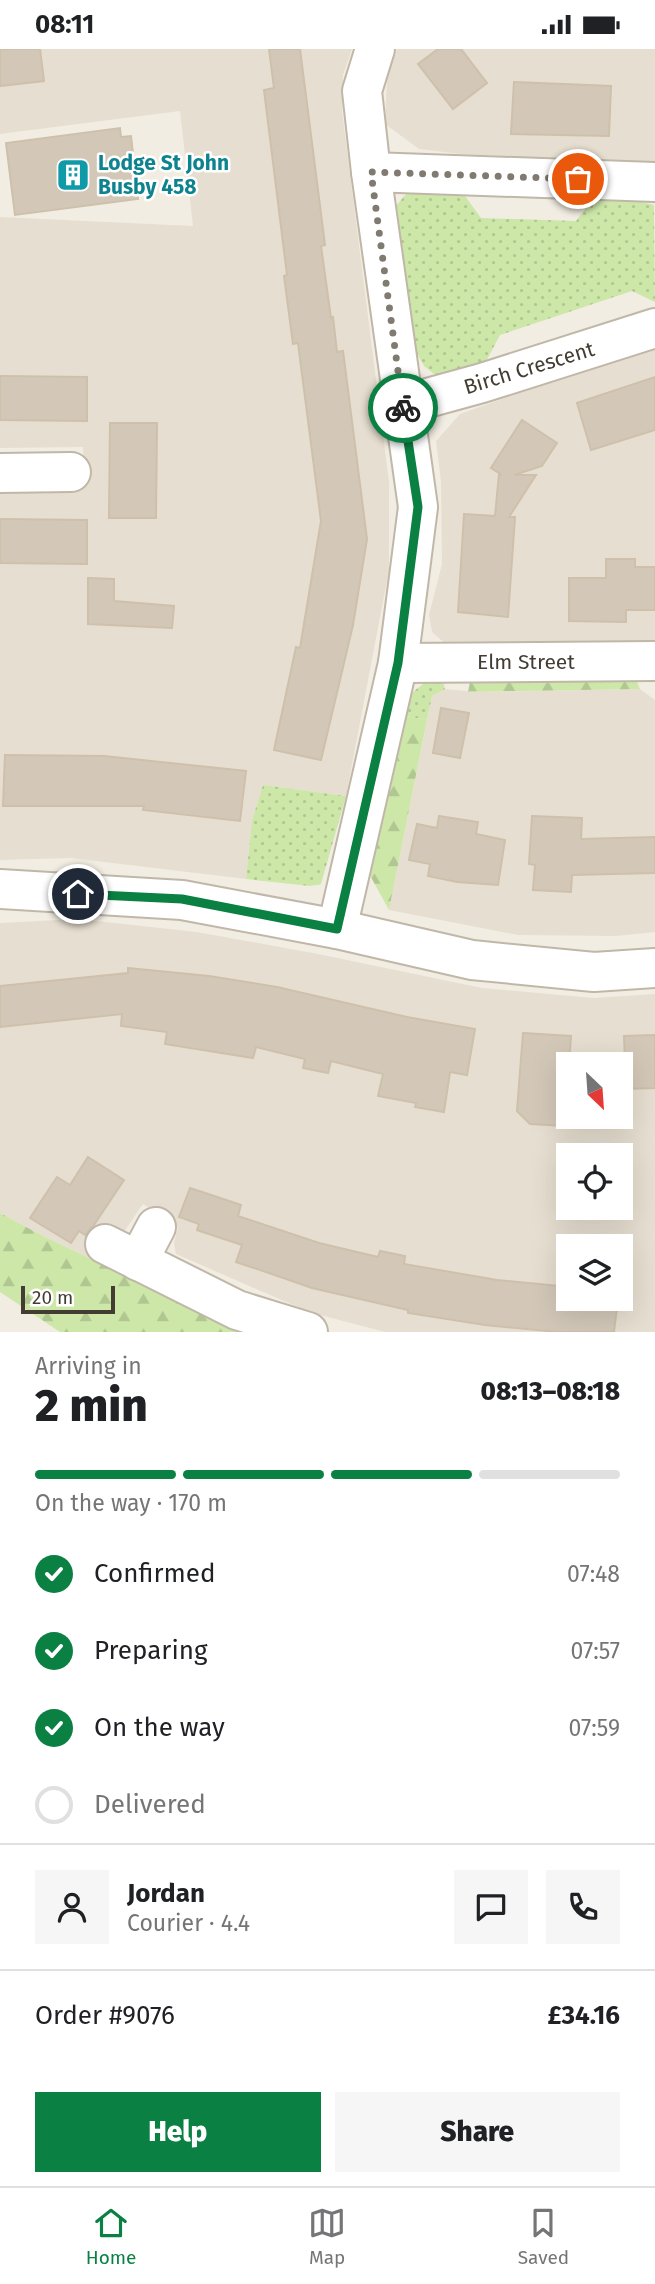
<!DOCTYPE html>
<html lang="en">
<head>
<meta charset="utf-8">
<style>
  body { margin:0; font-family:"Fira Sans",sans-serif; background:#f6f6f6; color:#202124; height:100vh; display:flex; flex-direction:column; font-size:26px; white-space:nowrap }
  * { box-sizing:border-box; margin:0 }
  p { font-size:23px; color:#757577 }
  .icon { flex:none; width:38px; height:38px; fill:none; stroke:currentColor; stroke-width:2; stroke-linecap:round; stroke-linejoin:round }
  .map { position:relative; height:1283px; overflow:hidden }
  .side { display:flex; flex-direction:column; background:#fff; flex:1 }
  .side>* { flex:none }
  .needle { width:46px; rotate:155deg }
  .buttons { position:absolute; left:556px; top:1003px; display:grid; gap:14px }
  .buttons a { display:grid; place-items:center; width:77px; height:77px; border-radius:0px; background:#fff; box-shadow:0 7px 28px #0002; font-size:35px }
  .scale { position:absolute; left:21px; bottom:18px; width:94px; box-sizing:border-box; padding-left:7px; border:4px solid #433c33; border-top:0; font-size:19px; line-height:24px; white-space:nowrap; color:#433c33; -webkit-text-stroke:5px #fff; paint-order:stroke }
  .pin { position:absolute; display:grid; place-items:center; width:60px; height:60px; color:#fff; margin:-30px; border:4px solid #fff; border-radius:50%; box-shadow:0 2px 7px #0007 }
  .courier { position:absolute; display:grid; place-items:center; width:70px; height:70px; margin:-35px; border:5px solid #0b8043; border-radius:50%; background:#fff; color:#222; box-shadow:0 2px 9px #0007 }
  .headline em { font-style:normal; font-weight:800 }
  .headline div { display:flex; flex-direction:column-reverse }
  .headline { display:flex; align-items:center; justify-content:space-between; height:119px; padding:0 35px }
  h1 { font-size:46px; font-weight:800; line-height:52px }
  .bar { display:grid; grid-template-columns:repeat(4,1fr); gap:10px 7px; align-content:center; height:84px; padding:0 35px }
  .bar i { height:9px; border-radius:5px; background:#e0e0e0 }
  .bar .selected { background:#0b8043 }
  .bar p { grid-column:span 4 }
  .line { display:flex; align-items:center; gap:18px; padding:0 35px; border-top:2px solid #e0e0e0 }
  .line div { flex:1 }
  .round { display:grid; place-items:center; flex:none; width:74px; height:74px; border-radius:0px; background:#f6f6f6 }
  ol { padding:0 35px; list-style:none }
  li { display:flex; align-items:center; gap:21px; height:77px }
  li p { margin-inline-start:auto }
  li .icon { padding:7px; border-radius:50%; background:#0b8043; color:#fff; stroke-width:4 }
  li:last-child { color:#757577 }
  li i { width:38px; height:38px; border:4px solid #e0e0e0; border-radius:50% }
  .cta { display:flex; gap:14px; margin-top:auto; padding:14px 35px }
  .cta a { flex:1; height:80px; border-radius:0px; background:#0b8043; color:#fff; font-size:28px; font-weight:800; line-height:80px; text-align:center }
  .cta a+a { background:#f6f6f6; color:#202124 }
  .status { display:flex; justify-content:space-between; align-items:center; height:49px; padding:0 35px; background:#fff; direction:ltr }
  .status svg { height:19px; fill:currentColor }
  .menu { display:flex; justify-content:space-around; align-items:center; height:98px; border-top:2px solid #e0e0e0; background:#fff; font-size:19px; color:#757577 }
  .menu a { display:grid; justify-items:center; gap:4px }
  .menu .selected { color:#0b8043 }
  .map>svg:first-child { display:block }
  .residential { fill:#e6ded0; fill-rule:evenodd }
  .grass { fill:url(#grass-dots) }
  .forest { fill:url(#forest-firs) }
  .building { fill:#d3c8b8; stroke:#cec0ab; stroke-width:2 }
  .lines { fill:none; stroke-linecap:round; stroke-linejoin:round }
  .minor-casing { stroke:#c0b7a8; stroke-width:42 }
  .minor { stroke:#fff; stroke-width:38 }
  .done { stroke:#807a70; stroke-width:7; stroke-dasharray:0 12.6 }
  .route { stroke:#0b8043; stroke-width:9 }
  .labels { text-anchor:middle; dominant-baseline:central; stroke-width:5; stroke-linejoin:round; paint-order:stroke }
  .culture-label { font-size:21px; font-weight:bold; fill:#0d838f; stroke:#fff; text-anchor:start }
  .street-label { font-size:21px; fill:#433c33; stroke:#fff }
</style>
</head>
<body>
<div class="status"><b>08:11</b><svg viewBox="0 0 49 12"><path d="M0 12V9h3v3zM5 12V6h3v6zM10 12V3h3v9zM15 12V0h3v12zM26 1h20v11H26zM47 4h2v5h-2z"/></svg></div>
<div class="map">
<svg width="655" height="1283" viewBox="0 0 655 1283">
  <defs>
    <pattern id="grass-dots" width="8" height="8" patternUnits="userSpaceOnUse" patternTransform="scale(1.75)"><rect width="8" height="8" fill="#cde7a9"/><path d="M2 2h.1M6 6h.1" fill="none" stroke="#b1c792" stroke-width="1.8" stroke-linecap="round"/></pattern>
    <pattern id="forest-firs" width="22" height="20" patternUnits="userSpaceOnUse" patternTransform="scale(1.75)"><rect width="22" height="20" fill="#cde7a9"/><path d="M5 1l3.5 6h-7zM16 11l3.5 6h-7z" fill="#b1c792"/></pattern>
  </defs>
  <rect width="100%" height="100%" fill="#f2ede2"/>
  <g class="residential">
    <polygon points="0,0 352,0 343,26 342,62 389,433 389,521 346,747 263,736 252,771 246,830 71,809 0,811 0,437 29,436 49,443 85,439 83,398 0,399 0,168 193,177 180,62 0,85"/>
    <polygon points="397,0 655,0 655,115 461,105 419,100 385,75 387,32"/>
    <polygon points="655,296 655,598 448,597 432,583 429,566 442,515 441,433 436,392 460,365"/>
    <polygon points="445,640 476,643 640,640 655,651 655,883 616,887 518,886 389,861 432,647"/>
    <path d="M77,870L197,883L318,905L482,939L594,949L655,945V1283H385L309,1263L176,1205L174,1194L178,1178L143,1155L102,1215L45,1188L0,1164V874ZM569,1015H621V1068H569ZM569,1106H621V1158H569ZM569,1197H621V1250H569Z"/>
  </g>
  <g class="grass">
    <polygon points="413,137 460,140 481,169 576,172 595,147 626,149 654,156 655,253 632,242 500,286 482,320 442,331 424,317 414,299 395,158"/>
    <polygon points="433,627 442,628 445,640 432,647 427,671 406,667 408,647"/>
    <polygon points="263,736 346,747 321,835 310,837 246,830 252,771"/>
  </g>
  <g class="forest">
    <polygon points="471,628 635,628 640,640 468,643"/>
    <polygon points="406,667 427,671 389,861 367,821"/>
    <polygon points="0,1164 45,1188 146,1236 256,1283 60,1283 0,1243"/>
  </g>
  <g class="building">
    <polygon points="0,0 40,0 44,32 0,37"/>
    <polygon points="269,0 300,0 325,196 321,197 331,269 333,268 337,303 343,302 367,490 353,576 321,711 274,701 296,598 300,599 321,472 298,294 293,295 284,227 287,226 264,41 274,39"/>
    <polygon points="438,0 461,0 487,34 453,60 418,15"/>
    <polygon points="514,33 611,37 609,87 511,85"/>
    <polygon points="120,79 121,88 131,87 138,150 15,166 6,94"/>
    <polygon points="0,327 87,328 87,372 0,371"/>
    <polygon points="655,328 655,381 591,401 577,354"/>
    <polygon points="522,371 557,394 542,417 514,426 536,426 509,468 515,468 508,568 458,563 464,465 495,467 499,425 502,426 491,419"/>
    <polygon points="110,374 157,374 156,469 109,469"/>
    <polygon points="0,470 87,471 87,515 0,514"/>
    <polygon points="606,510 635,510 635,518 655,518 655,561 626,561 626,573 569,572 569,529 606,529"/>
    <polygon points="88,529 114,530 114,552 174,557 172,579 88,575"/>
    <polygon points="441,659 469,664 460,709 433,704"/>
    <polygon points="5,706 104,707 246,722 240,772 143,761 144,757 3,757"/>
    <polygon points="439,767 478,773 476,785 505,791 498,836 457,833 428,827 430,815 409,811 417,775 437,779"/>
    <polygon points="532,767 582,769 581,790 655,788 655,824 572,826 571,843 533,841 535,816 529,815"/>
    <polygon points="128,919 209,927 277,938 407,968 475,980 467,1026 450,1023 444,1063 415,1058 416,1054 378,1047 383,1025 331,1012 328,1024 303,1019 305,1010 256,998 253,1009 165,995 167,983 121,977 122,965 0,978 0,937 128,924"/>
    <polygon points="523,984 571,987 565,1077 530,1075 517,1062"/>
    <polygon points="655,986 655,1039 626,1040 624,987"/>
    <polygon points="88,1108 124,1131 94,1176 85,1186 79,1182 71,1194 30,1169 57,1128 70,1136"/>
    <polygon points="190,1139 241,1156 238,1167 319,1194 378,1208 380,1202 405,1207 404,1215 497,1231 569,1238 569,1250 618,1250 614,1283 558,1283 485,1276 408,1264 408,1261 312,1239 269,1224 236,1213 242,1196 197,1181 199,1175 179,1168"/>
  </g>
  <g class="lines">
    <defs>
      <g id="minor">
        <polyline points="371,123 655,133"/>
        <polyline points="402,356 482,334 655,279"/>
        <polyline points="0,424 71,423"/>
        <polyline points="398,614 655,612"/>
        <polyline points="0,840 182,851 337,880 472,911 594,923 655,919"/>
        <polyline points="337,880 398,614 418,458 371,123 362,42 375,0"/>
        <polyline points="105,1195 237,1261 308,1283"/>
        <polyline points="138,1212 156,1178"/>
      </g>
    </defs>
    <use href="#minor" class="minor-casing"/>
    <use href="#minor" class="minor"/>
  </g>
  <g class="lines">
    <polyline class="done" points="403,359 371,123 578,130"/>
    <polyline class="route" points="78,845 182,850 337,880 398,614 418,458 403,359"/>
  </g>
  <defs>
    <symbol id="building-square" viewBox="-11 -11 22 22"><rect x="-9" y="-9" width="18" height="18" rx="4" fill="#0f9aa8" stroke="#fff"/><path d="M-4-6H4V6H1V3H-1V6H-4ZM-2.5-4.3h1.7v1.8h-1.7ZM.8-4.3h1.7v1.8H.8ZM-2.5-1h1.7V.8h-1.7ZM.8-1h1.7V.8H.8Z" fill="#fff"/></symbol>
  </defs>
  <g fill-rule="evenodd">
    <use href="#building-square" x="54" y="107" width="38" height="38"/>
  </g>
  <g class="labels">
    <g class="culture-label">
      <text x="98" y="114">Lodge St John<tspan x="98" dy="24">Busby 458</tspan></text>
    </g>
    <g class="street-label">
      <text transform="translate(529 319) rotate(-17)">Birch Crescent</text>
      <text x="526" y="613">Elm Street</text>
    </g>
  </g>
</svg>
<div class="buttons">
<a><svg class="needle" viewBox="-14 -14 28 28"><path d="M0-13l5 13h-10z" fill="#e53935"/><path d="M0 13l5-13h-10z" fill="#757577"/></svg></a>
<a><svg class="icon" aria-label="locate" viewBox="0 0 24 24"><circle cx="12" cy="12" r="6"/><path d="M12 2v4M12 18v4M2 12h4M18 12h4"/></svg></a>
<a><svg class="icon" aria-label="layers" viewBox="0 0 24 24"><path d="M12 4l9 5-9 5-9-5zM3 14l9 5 9-5"/></svg></a>
</div>
<div class="scale">20 m</div>
<div class="pin" style="left:578px;top:130px;background:#ea580c"><svg class="icon" aria-label="bag" viewBox="0 0 24 24"><path d="M5 8h14l-1 12H6zM9 8a3 3 0 0 1 6 0"/></svg></div>
<div class="pin" style="left:78px;top:845px;background:#1f2937"><svg class="icon" aria-label="home" viewBox="0 0 24 24"><path d="M3 11l9-7 9 7M6 9v11h12V9"/></svg></div>
<div class="courier" style="left:403px;top:359px"><svg class="icon" aria-label="bike" viewBox="0 0 24 24"><circle cx="6" cy="16" r="4"/><circle cx="18" cy="16" r="4"/><path d="M6 16l4-8h5l3 8M10 8l3 8H6M13 5h3"/></svg></div>
</div>
<section class="side">
<div class="headline"><div><h1>2 min</h1><p>Arriving in</p></div><em>08:13–08:18</em></div>
<div class="bar"><i class="selected"></i><i class="selected"></i><i class="selected"></i><i></i><p>On the way · 170 m</p></div>
<ol>
<li><svg class="icon" aria-label="check" viewBox="0 0 24 24"><path d="M5 12l5 5 9-10"/></svg>Confirmed<p>07:48</p></li>
<li><svg class="icon" aria-label="check" viewBox="0 0 24 24"><path d="M5 12l5 5 9-10"/></svg>Preparing<p>07:57</p></li>
<li><svg class="icon" aria-label="check" viewBox="0 0 24 24"><path d="M5 12l5 5 9-10"/></svg>On the way<p>07:59</p></li>
<li><i></i>Delivered</li>
</ol>
<div class="line" style="height:126px"><a class="round"><svg class="icon" aria-label="person" viewBox="0 0 24 24"><circle cx="12" cy="8" r="4"/><path d="M4 21q1-7 8-7t8 7"/></svg></a><div><b>Jordan</b><p>Courier · 4.4</p></div><a class="round"><svg class="icon" aria-label="chat" viewBox="0 0 24 24"><path d="M4 5h16v11H9l-5 4z"/></svg></a><a class="round"><svg class="icon" aria-label="phone" viewBox="0 0 24 24"><path d="M5 4h4l2 5-3 2q2 4 5 5l2-3 5 2v4C11 20 4 13 5 4z"/></svg></a></div>
<div class="line" style="height:91px"><div>Order #9076</div><b>£34.16</b></div>
<div class="cta"><a>Help</a><a>Share</a></div>
</section>
<nav class="menu">
<a class="selected"><svg class="icon" aria-label="home" viewBox="0 0 24 24"><path d="M3 11l9-7 9 7M6 9v11h12V9"/></svg>Home</a>
<a><svg class="icon" aria-label="map" viewBox="0 0 24 24"><path d="M3 6l6-2 6 2 6-2v14l-6 2-6-2-6 2zM9 4v14M15 6v14"/></svg>Map</a>
<a><svg class="icon" aria-label="saved" viewBox="0 0 24 24"><path d="M7 4h10v16l-5-4-5 4z"/></svg>Saved</a>
</nav>
</body>
</html>
